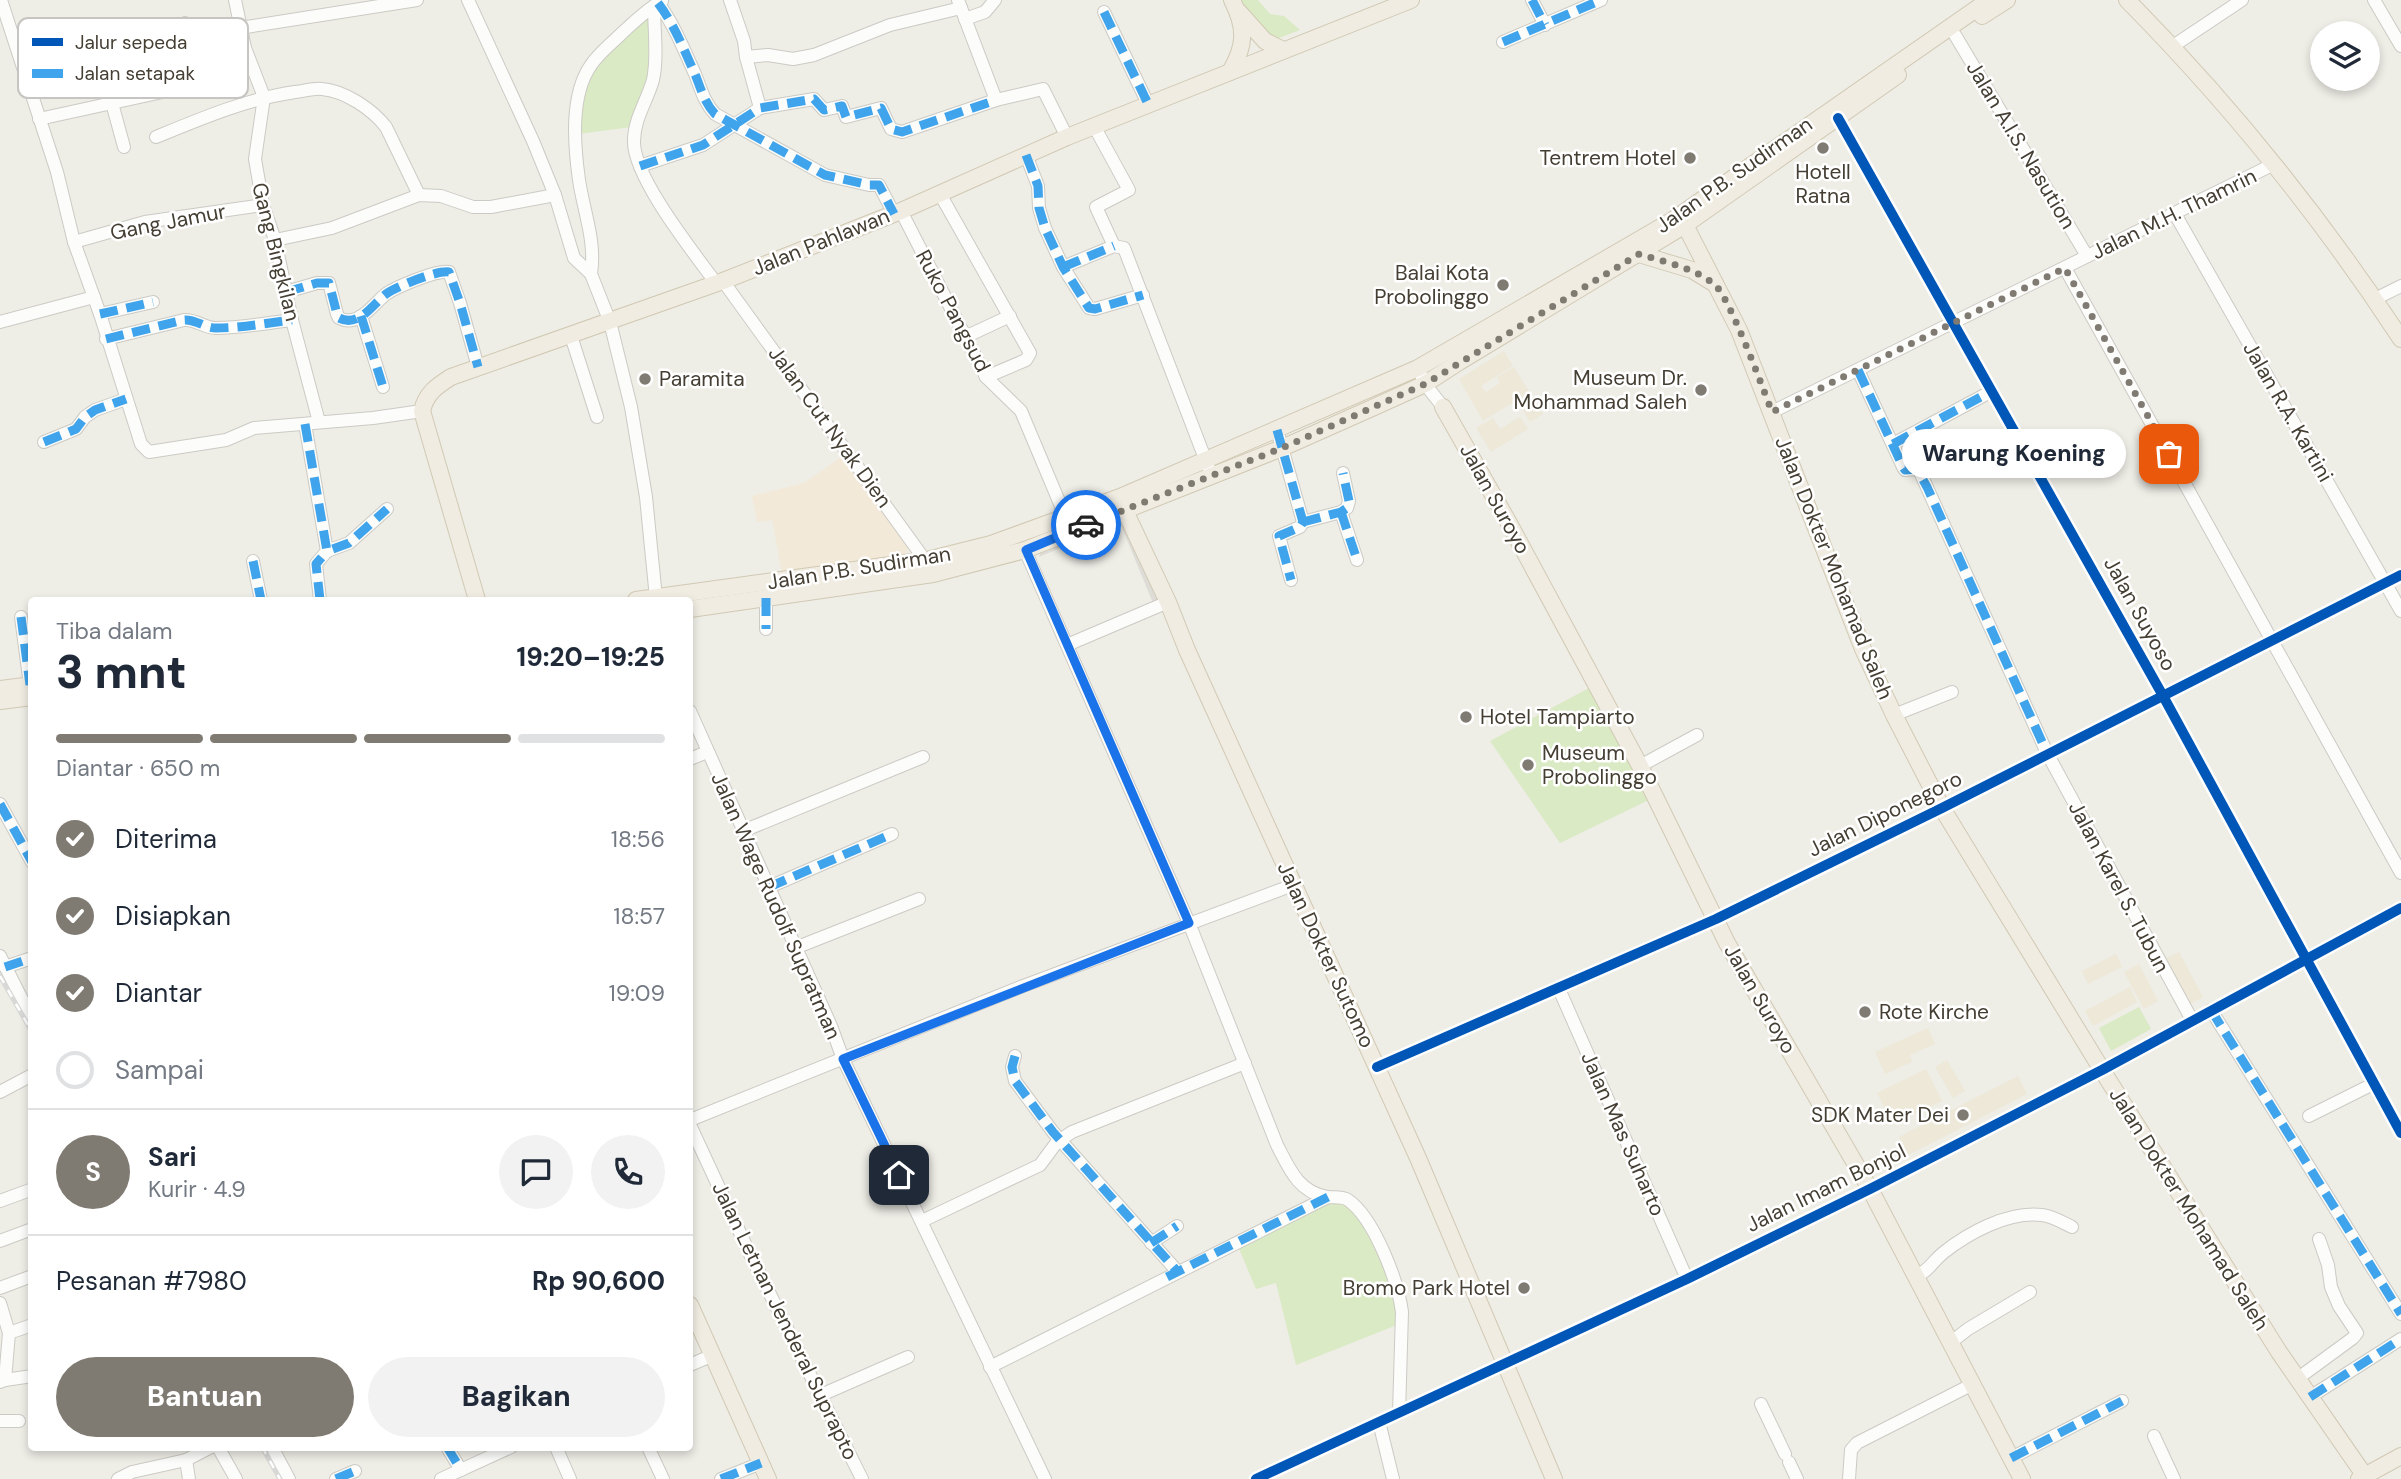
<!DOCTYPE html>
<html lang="id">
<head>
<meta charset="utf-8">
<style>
  body { margin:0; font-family:"DM Sans",sans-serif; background:#f2f2f3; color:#1f2937; height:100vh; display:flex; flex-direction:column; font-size:26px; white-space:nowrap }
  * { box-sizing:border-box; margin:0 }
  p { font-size:23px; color:#747a83 }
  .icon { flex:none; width:38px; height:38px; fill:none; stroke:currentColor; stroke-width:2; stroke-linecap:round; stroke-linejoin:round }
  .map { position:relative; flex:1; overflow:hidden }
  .details { position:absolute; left:28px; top:597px; width:665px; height:854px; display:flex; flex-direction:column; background:#fff; border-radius:7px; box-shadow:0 4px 10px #0003 }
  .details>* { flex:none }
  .controls { position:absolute; left:2310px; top:21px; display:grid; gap:14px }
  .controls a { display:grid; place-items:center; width:70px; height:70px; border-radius:50%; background:#fff; box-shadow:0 4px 10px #0003; font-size:35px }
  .pin { position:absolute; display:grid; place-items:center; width:60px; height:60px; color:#fff; margin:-30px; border-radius:14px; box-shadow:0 4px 10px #0006 }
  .courier { position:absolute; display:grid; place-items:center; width:70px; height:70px; margin:-35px; border:5px solid #1a73e8; border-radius:50%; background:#fff; color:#222; box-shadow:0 2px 9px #0007 }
  .bubble { position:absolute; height:49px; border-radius:24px; background:#fff; box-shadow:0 4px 10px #0003; font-size:23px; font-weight:800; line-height:49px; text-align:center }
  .headline em { font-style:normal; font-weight:800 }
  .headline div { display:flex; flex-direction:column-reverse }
  .headline { display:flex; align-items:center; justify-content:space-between; height:119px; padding:0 28px }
  h1 { font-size:46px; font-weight:800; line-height:52px }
  .bar { display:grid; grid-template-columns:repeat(4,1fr); gap:10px 7px; align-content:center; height:84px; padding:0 28px }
  .bar i { height:9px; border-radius:5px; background:#e0e1e3 }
  .bar .selected { background:#807b72 }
  .bar p { grid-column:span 4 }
  .line { display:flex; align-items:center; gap:18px; padding:0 28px; border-top:2px solid #e0e1e3 }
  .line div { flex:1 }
  .round { display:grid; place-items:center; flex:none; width:74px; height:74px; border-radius:37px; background:#f2f2f3 }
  ol { padding:0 28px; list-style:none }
  li { display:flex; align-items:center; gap:21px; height:77px }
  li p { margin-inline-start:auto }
  li .icon { padding:7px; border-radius:50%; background:#807b72; color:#fff; stroke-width:4 }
  li:last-child { color:#747a83 }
  li i { width:38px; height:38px; border:4px solid #e0e1e3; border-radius:50% }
  .primary-button { display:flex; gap:14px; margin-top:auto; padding:14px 28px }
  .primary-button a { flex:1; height:80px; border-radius:42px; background:#807b72; color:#fff; font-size:28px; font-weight:800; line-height:80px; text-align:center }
  .primary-button a+a { background:#f2f2f3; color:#1f2937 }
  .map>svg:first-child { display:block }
  .commercial { fill:#f2e9d8 }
  .education { fill:#ede8d8 }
  .green { fill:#daeac4 }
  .parking { fill:#dddcd6 }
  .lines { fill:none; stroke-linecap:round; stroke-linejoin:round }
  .minor-casing { stroke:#cccac4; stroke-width:14 }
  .major-casing { stroke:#d1c9b3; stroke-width:18 }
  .minor { stroke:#fcfcfb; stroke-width:12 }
  .major { stroke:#f0ece2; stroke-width:16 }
  .rail-casing { stroke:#d8d8d7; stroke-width:5 }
  .rail { stroke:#fff; stroke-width:2.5; stroke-dasharray:8; stroke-linecap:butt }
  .quiet { stroke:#3fa4eb; stroke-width:9; stroke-dasharray:18 9; stroke-linecap:butt }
  .cycleway-casing { stroke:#fff; stroke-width:15 }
  .cycleway { stroke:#0057b8; stroke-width:10 }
  .done { stroke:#807b72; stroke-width:7; stroke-dasharray:0 12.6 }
  .route { stroke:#1a73e8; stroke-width:9 }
  .poi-dot { fill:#807b72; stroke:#fff; stroke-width:2.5 }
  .labels { text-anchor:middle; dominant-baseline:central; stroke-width:5; stroke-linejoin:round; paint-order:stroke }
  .street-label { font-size:21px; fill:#443e33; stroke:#fff }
  .poi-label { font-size:21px; fill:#443e33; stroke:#fff; text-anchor:end }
  .key { fill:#fff; stroke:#c7c5c2; stroke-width:2 }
  .key-label { font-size:19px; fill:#443e33 }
</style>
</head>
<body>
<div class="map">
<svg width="2401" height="1479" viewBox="0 0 2401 1479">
  <rect width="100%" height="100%" fill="#eeede6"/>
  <polygon class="commercial" points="844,455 911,542 903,558 782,573 772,520 757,522 752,496 804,483"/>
  <g class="education">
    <polygon points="1504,351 1513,366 1481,386 1486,392 1500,383 1497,377 1514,367 1543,414 1530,422 1517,400 1483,421 1459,379"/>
    <polygon points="1520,417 1528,429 1491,452 1476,428 1493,418 1500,429"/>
    <polygon points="2179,952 2203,997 2188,1005 2164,959"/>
    <polygon points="2116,954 2122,967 2088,984 2082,971"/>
    <polygon points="2139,964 2158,1001 2144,1009 2124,972"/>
    <polygon points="2130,987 2137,1002 2093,1026 2085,1011"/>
    <polygon points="1928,1028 1935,1044 1910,1055 1912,1062 1885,1074 1875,1052"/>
    <polygon points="1947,1060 1965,1091 1953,1098 1935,1067"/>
    <polygon points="1926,1069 1942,1101 1893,1125 1877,1093"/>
    <polygon points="2018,1076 2027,1094 1908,1155 1899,1137"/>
  </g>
  <g class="green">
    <polygon points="1237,0 1258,0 1270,14 1284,16 1300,30 1279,38 1269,37"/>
    <polygon points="648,15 649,66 646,88 631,127 579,134 585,81 595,63"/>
    <polygon points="1591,687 1651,799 1560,843 1490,741"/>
    <polygon points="2139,1007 2151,1029 2111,1051 2099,1028"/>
    <polygon points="1343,1198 1363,1217 1383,1254 1402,1323 1296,1365 1276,1283 1256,1289 1237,1244"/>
  </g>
  <polygon class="parking" points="1118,518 1120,522 1124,522 1158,598 1153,603 1120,523 1039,557 1041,550"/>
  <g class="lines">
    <defs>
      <g id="minor">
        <polyline points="1,0 57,172 74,242 100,314 141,444 149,452 226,440 254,428 373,418 422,411"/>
        <polyline points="235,0 245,48 264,97 255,159 263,205 275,240 292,320 319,422"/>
        <polyline points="468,0 533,141 555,195 574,258 591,274 610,322 631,407 646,497 656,598"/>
        <polyline points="730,0 744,41 746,57 768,55 793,59 814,55 890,25 961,8"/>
        <polyline points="958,0 996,100 1043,89 1067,137"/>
        <polyline points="1532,0 1545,25"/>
        <polyline points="2374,0 2401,46"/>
        <path d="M658,3C674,24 684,50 695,74C701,89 704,102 715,114L825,175L869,185H879L894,214"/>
        <path d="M654,6C654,30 658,57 653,80C647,101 634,119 634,141C633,177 694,253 716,283"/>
        <polyline points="1104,12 1149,106"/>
        <polyline points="965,19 985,12 995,0"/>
        <polyline points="185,23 197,69"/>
        <polyline points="240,28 417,0"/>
        <polyline points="1955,35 2087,256"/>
        <polyline points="1503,42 1601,0"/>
        <polyline points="2173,46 2242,0"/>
        <polyline points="746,57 760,108"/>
        <polyline points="112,103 124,147"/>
        <polyline points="1838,118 2162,694 2401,1133"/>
        <polyline points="39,119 167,91 178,86 201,66 245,48"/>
        <polyline points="1094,126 1129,190 1096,207 1114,246"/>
        <path d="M156,137C202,118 247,99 295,92C304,91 314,88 322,89C345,91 372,109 386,127L419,195"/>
        <polyline points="1026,155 1038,186 1039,208 1045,228 1063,267 1089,308 1095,309 1143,295"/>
        <polyline points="640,166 703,145 760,108 814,99 824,110 842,106 846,117 881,108 891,129 902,132 996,100"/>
        <polyline points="940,194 1030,353 1026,360 986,377"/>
        <polyline points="901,211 986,377 1021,411 1066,518"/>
        <polyline points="2175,214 2401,611"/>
        <polyline points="275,240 332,228 419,195 441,196 473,207 491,207 555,195"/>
        <polyline points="74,242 145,222 263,205"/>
        <polyline points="1063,267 1114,246 1124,248 1211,474"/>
        <polyline points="2065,268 2401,873"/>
        <path d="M591,274C596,241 584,213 579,180C574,144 570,95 591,65C599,53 611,44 621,34C634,22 647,9 662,1"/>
        <polyline points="723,281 930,567"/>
        <path d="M286,292L317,283H329L337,314L339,318C359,328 373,304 386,294C396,287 436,270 449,272L460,303L478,367"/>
        <polyline points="2375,299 2401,286"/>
        <polyline points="100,314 153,302"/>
        <polyline points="361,316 383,387"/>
        <polyline points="0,322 94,297"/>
        <polyline points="571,336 597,417"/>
        <polyline points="965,337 1010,316"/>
        <path d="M106,339L184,320C196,319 204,328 216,328C241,328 267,323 292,320"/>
        <polyline points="1418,368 1425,384 1443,407"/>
        <polyline points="1858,370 1903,467 1905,470 1917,469 1920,472 2047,753 2192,1020"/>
        <polyline points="1772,412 2274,164"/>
        <polyline points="305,424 327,551 349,543 387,509"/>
        <polyline points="1277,430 1303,522 1300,527 1279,536 1291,580"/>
        <polyline points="44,442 76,429 85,417 95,410 126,399"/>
        <polyline points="1893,444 1992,391"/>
        <polyline points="1341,512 1357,560"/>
        <polyline points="1303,522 1341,512 1347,508 1349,501 1343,473"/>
        <path d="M1025,550L1189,923L1277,1145C1289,1168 1298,1192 1327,1197C1334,1198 1342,1196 1348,1200C1374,1218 1398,1281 1402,1312L1399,1413"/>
        <polyline points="253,561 261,600"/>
        <polyline points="766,598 766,629"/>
        <polyline points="320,600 316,564 327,551"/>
        <polyline points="21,617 30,685"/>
        <polyline points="1067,645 1168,602"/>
        <polyline points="690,711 831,1026 843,1059 1045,1479"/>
        <polyline points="1894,715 1952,692"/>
        <polyline points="690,759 707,752"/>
        <polyline points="1640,766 1697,735"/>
        <polyline points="0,804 32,862"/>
        <polyline points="743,831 923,757"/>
        <polyline points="769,887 892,834"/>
        <polyline points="795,948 919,899"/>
        <polyline points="0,956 32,1019"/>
        <polyline points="5,967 32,958"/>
        <polyline points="1559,989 1687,1279"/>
        <polyline points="2211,1010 2401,1314"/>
        <polyline points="1015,1056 1012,1067 1015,1081 1053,1132 1177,1271"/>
        <polyline points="1377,1067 1716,919 1942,808 2401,575"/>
        <polyline points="0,1092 32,1075"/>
        <polyline points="2309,1116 2373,1084"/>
        <polyline points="690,1120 1023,986 1293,885"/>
        <polyline points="690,1125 748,1250 862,1479"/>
        <polyline points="0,1201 30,1190"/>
        <polyline points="922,1221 1040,1165 1057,1142 1072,1132 1245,1063"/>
        <polyline points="0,1241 32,1229"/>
        <polyline points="1151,1243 1177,1226"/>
        <path d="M1915,1277C1930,1270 1931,1263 1943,1253C1968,1233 2008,1211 2042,1215C2052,1216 2062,1222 2072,1227"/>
        <polyline points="0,1288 32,1276"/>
        <polyline points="0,1303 9,1333 5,1380 0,1382"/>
        <polyline points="9,1333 32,1325"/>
        <polyline points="1950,1343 1968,1329 2030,1292"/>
        <polyline points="690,1365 713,1355"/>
        <polyline points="990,1367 1328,1197"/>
        <polyline points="2297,1379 2353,1338 2357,1333 2339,1306 2331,1287 2328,1265 2319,1239"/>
        <polyline points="5,1380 32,1376"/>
        <polyline points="821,1395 908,1357"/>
        <polyline points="2310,1397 2401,1339"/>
        <polyline points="1761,1404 1785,1454"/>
        <polyline points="0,1421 19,1421"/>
        <polyline points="1379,1422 1393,1479"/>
        <polyline points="2154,1436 2174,1479"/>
        <polyline points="218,1447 236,1479"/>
        <polyline points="272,1447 289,1479"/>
        <polyline points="447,1447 461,1470"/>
        <polyline points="556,1447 570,1479"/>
        <polyline points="648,1447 663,1479"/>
        <polyline points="2011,1458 2122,1401"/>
        <polyline points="186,1460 189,1479"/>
        <polyline points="1789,1462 1797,1479"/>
        <polyline points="118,1479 132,1472 186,1460 211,1447"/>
        <polyline points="336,1479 355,1471"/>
        <polyline points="441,1479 511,1447"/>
        <polyline points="721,1479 761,1463"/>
        <polyline points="1256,1479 1687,1279 1870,1189 2102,1070 2401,908"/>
        <polyline points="1849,1479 1851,1450 1857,1443 1973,1384"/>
      </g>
      <g id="major">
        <path d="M2127,0C2229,103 2321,217 2401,339"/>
        <polyline points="1239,12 1265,41 1283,50"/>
        <polyline points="1982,16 2007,0"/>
        <path d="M1230,72C1246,45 1246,28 1232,0"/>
        <polyline points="1685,225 1739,330 1863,649 1894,715 1942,808 2102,1070 2279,1352 2367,1479"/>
        <polyline points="1639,254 1692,270 1715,284"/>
        <polyline points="1443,407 1510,525 1640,766 1727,943 1870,1189 2022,1479"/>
        <polyline points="1125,511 1168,602 1187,650 1418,1158 1554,1479"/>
        <path d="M477,600L422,411C426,393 437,386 451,377L723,281L901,211L1067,137L1411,0"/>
        <polyline points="636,600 927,560 991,544 1120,497 1418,368 1673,220 1989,0"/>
        <polyline points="690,609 933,574 1025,550 1282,448 1372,408 1425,384 1459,362 1685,225 1898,75"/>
        <polyline points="0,689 32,685"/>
        <polyline points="0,701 32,697"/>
        <polyline points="690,1305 768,1479"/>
        <polyline points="2359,1479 2401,1456"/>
      </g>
    </defs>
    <use href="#minor" class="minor-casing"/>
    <use href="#major" class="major-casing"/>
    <use href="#minor" class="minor"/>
    <use href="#major" class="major"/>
    <defs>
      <g id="rail">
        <polyline points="0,976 32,1032"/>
        <polyline points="262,1447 280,1479"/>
      </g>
    </defs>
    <use href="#rail" class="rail-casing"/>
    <use href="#rail" class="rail"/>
    <g class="quiet">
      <polyline points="1532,0 1545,25"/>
      <path d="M658,3C674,24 684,50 695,74C701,89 704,102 715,114L825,175L869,185H879L894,214"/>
      <polyline points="1104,12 1149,106"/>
      <polyline points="1503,42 1601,0"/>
      <polyline points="1026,155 1038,186 1039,208 1045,228 1063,267 1089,308 1095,309 1143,295"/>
      <polyline points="640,166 703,145 760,108 814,99 824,110 842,106 846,117 881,108 891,129 902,132 996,100"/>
      <polyline points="1063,267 1114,246"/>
      <path d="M286,292L317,283H329L337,314L339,318C359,328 373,304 386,294C396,287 436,270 449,272L460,303L478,367"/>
      <polyline points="100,314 153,302"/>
      <polyline points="361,316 383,387"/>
      <path d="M106,339L184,320C196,319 204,328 216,328C241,328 267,323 292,320"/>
      <polyline points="1858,370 1903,467 1905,470 1917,469 1927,487 2047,753"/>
      <polyline points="305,424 327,551 349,543 387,509"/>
      <polyline points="1277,430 1303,522 1300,527 1279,536 1291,580"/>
      <polyline points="44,442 76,429 85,417 95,410 126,399"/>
      <polyline points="1893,444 1992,391"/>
      <polyline points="1341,512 1357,560"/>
      <polyline points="1303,522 1341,512 1347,508 1349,501 1343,473"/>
      <polyline points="253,561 261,600"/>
      <polyline points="766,598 766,629"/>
      <polyline points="320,600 316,564 327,551"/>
      <polyline points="21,617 30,685"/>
      <polyline points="0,804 32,862"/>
      <polyline points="769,887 892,834"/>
      <polyline points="5,967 32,958"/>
      <polyline points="2211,1010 2401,1314"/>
      <polyline points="1015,1056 1012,1067 1015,1081 1053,1132 1177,1271"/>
      <polyline points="1151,1243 1177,1226"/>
      <polyline points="1167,1277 1328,1197"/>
      <polyline points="2310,1397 2401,1339"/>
      <polyline points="447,1447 461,1470"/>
      <polyline points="2011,1458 2122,1401"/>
      <polyline points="336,1479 355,1471"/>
      <polyline points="721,1479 761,1463"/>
    </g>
    <defs>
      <g id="cycleway">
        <polyline points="1838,118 2162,694 2401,1133"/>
        <polyline points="1377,1067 1716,919 1942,808 2401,575"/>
        <polyline points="1256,1479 1687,1279 1870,1189 2102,1070 2401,908"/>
      </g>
    </defs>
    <use href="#cycleway" class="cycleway-casing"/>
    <use href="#cycleway" class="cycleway"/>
  </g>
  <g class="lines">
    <path class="done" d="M1086,525L1282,448L1425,384L1639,254C1665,262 1692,267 1714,284C1729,295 1763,389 1772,412L2065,268L2169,454"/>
    <polyline class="route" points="899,1175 843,1059 1189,923 1026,550 1086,525"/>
  </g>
  <g class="poi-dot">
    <circle cx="1823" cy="148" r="7"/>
    <circle cx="1690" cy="158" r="7"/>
    <circle cx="1503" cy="285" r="7"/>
    <circle cx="645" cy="379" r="7"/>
    <circle cx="1701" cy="390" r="7"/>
    <circle cx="1466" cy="717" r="7"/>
    <circle cx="1528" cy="765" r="7"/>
    <circle cx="1865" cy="1012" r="7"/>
    <circle cx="1963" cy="1115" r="7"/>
    <circle cx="1524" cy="1288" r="7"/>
  </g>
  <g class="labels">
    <g class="street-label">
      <text transform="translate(2021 145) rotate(59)">Jalan A.I.S. Nasution</text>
      <text transform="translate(1734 175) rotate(-35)">Jalan P.B. Sudirman</text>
      <text transform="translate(2174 214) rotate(-26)">Jalan M.H. Thamrin</text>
      <text transform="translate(168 222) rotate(-11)">Gang Jamur</text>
      <text transform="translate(821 242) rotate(-22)">Jalan Pahlawan</text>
      <text transform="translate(276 252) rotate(76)">Gang Bingkilan</text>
      <text transform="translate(953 311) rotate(62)">Ruko Pangsud</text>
      <text transform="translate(2288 412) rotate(60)">Jalan R.A. Kartini</text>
      <text transform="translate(830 427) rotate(54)">Jalan Cut Nyak Dien</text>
      <text transform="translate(1495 499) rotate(61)">Jalan Suroyo</text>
      <text transform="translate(859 568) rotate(-9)">Jalan P.B. Sudirman</text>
      <text transform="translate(1834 568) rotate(68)">Jalan Dokter Mohamad Saleh</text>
      <text transform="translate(2140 614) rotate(61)">Jalan Suyoso</text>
      <text transform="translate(1885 814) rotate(-26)">Jalan Diponegoro</text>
      <text transform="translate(2119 887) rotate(62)">Jalan Karel S. Tubun</text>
      <text transform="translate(776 906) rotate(66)">Jalan Wage Rudolf Supratman</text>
      <text transform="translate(1326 955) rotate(65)">Jalan Dokter Sutomo</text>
      <text transform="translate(1760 999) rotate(60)">Jalan Suroyo</text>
      <text transform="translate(1623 1134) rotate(66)">Jalan Mas Suharto</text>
      <text transform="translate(1826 1188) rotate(-26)">Jalan Imam Bonjol</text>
      <text transform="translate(2189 1209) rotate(58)">Jalan Dokter Mohamad Saleh</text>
      <text transform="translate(785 1321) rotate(64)">Jalan Letnan Jenderal Suprapto</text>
    </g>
    <g class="poi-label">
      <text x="1676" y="158">Tentrem Hotel</text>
      <text x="1823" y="172" text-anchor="middle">Hotell<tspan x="1823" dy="24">Ratna</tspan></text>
      <text x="1489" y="273">Balai Kota<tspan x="1489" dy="24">Probolinggo</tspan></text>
      <text x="1687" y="378">Museum Dr.<tspan x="1687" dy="24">Mohammad Saleh</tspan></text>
      <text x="659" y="379" text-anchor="start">Paramita</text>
      <text x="1480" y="717" text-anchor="start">Hotel Tampiarto</text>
      <text x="1542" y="753" text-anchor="start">Museum<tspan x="1542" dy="24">Probolinggo</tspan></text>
      <text x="1879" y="1012" text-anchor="start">Rote Kirche</text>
      <text x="1949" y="1115">SDK Mater Dei</text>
      <text x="1510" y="1288">Bromo Park Hotel</text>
    </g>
  </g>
  <rect x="18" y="18" width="230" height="80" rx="10" class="key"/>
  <rect x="32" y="38" width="31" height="8" fill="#0057b8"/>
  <rect x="32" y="69" width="31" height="9" fill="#3fa4eb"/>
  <g class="key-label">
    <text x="75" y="49">Jalur sepeda</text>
    <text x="75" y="80">Jalan setapak</text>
  </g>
</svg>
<div class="controls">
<a><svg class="icon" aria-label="layers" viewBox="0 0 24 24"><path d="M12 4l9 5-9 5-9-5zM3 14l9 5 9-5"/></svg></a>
</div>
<div class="pin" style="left:2169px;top:454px;background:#ea580c"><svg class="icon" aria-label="bag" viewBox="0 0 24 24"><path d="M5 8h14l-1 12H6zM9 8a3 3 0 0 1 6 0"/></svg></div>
<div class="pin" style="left:899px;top:1175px;background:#1f2937"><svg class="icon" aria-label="home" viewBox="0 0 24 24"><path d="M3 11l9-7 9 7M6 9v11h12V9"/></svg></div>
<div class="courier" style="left:1086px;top:525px"><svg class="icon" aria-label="car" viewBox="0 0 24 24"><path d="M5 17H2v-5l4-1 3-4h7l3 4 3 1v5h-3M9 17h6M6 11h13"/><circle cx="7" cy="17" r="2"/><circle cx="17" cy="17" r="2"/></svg></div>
<div class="bubble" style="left:1902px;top:429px;width:224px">Warung Koening</div>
<section class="details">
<div class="headline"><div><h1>3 mnt</h1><p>Tiba dalam</p></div><em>19:20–19:25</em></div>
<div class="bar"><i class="selected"></i><i class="selected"></i><i class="selected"></i><i></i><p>Diantar · 650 m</p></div>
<ol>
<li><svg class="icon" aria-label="check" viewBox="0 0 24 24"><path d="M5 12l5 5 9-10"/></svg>Diterima<p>18:56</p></li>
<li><svg class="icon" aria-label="check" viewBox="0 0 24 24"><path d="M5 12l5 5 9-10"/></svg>Disiapkan<p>18:57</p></li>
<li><svg class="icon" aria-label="check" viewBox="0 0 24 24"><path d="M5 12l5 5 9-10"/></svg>Diantar<p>19:09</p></li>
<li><i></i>Sampai</li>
</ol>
<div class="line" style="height:126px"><b class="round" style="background:#807b72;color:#fff">S</b><div><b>Sari</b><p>Kurir · 4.9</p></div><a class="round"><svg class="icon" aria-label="chat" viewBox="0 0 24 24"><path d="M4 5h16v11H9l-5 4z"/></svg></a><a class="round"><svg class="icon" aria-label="phone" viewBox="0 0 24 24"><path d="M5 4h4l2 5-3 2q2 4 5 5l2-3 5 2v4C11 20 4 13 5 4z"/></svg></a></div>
<div class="line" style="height:91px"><div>Pesanan #7980</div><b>Rp 90,600</b></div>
<div class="primary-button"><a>Bantuan</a><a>Bagikan</a></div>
</section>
</div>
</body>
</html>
